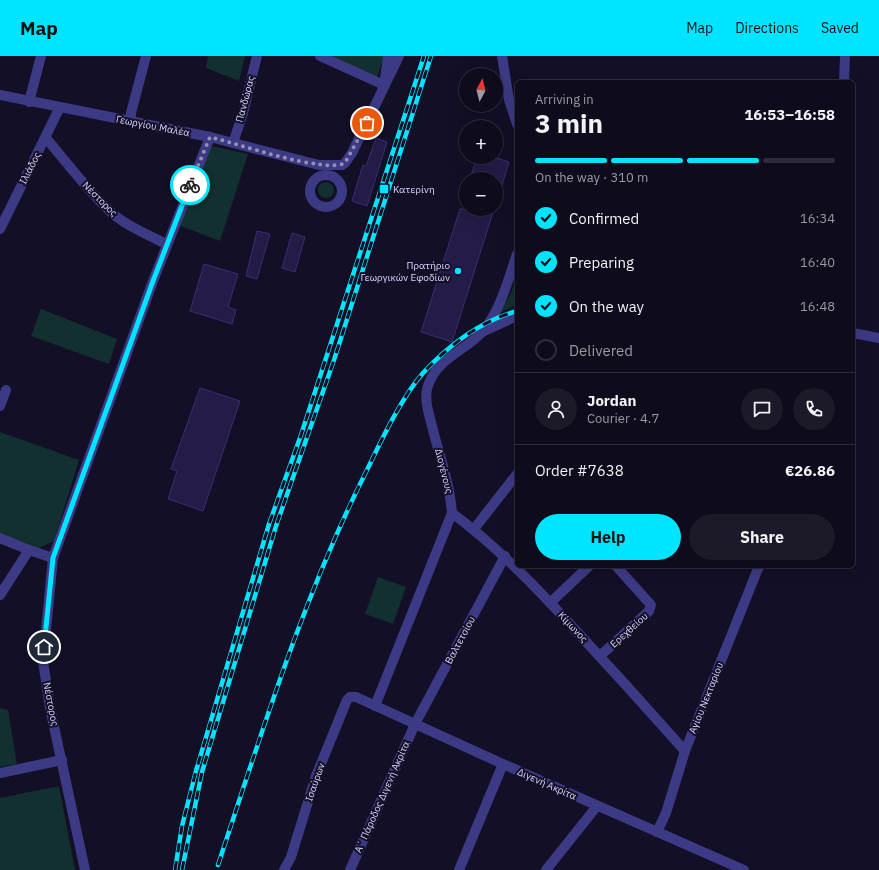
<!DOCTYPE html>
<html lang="en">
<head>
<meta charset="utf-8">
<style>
  body { margin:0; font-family:"IBM Plex Sans",sans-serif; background:#1c1929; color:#f1f3f6; height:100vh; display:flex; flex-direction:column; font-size:15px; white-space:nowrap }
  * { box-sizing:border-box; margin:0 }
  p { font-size:13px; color:#9b9ba3 }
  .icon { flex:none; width:22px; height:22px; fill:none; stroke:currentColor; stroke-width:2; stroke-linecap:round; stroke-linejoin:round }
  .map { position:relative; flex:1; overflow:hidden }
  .panel { position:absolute; left:515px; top:24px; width:340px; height:488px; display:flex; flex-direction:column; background:#0e0b1c; border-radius:6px; box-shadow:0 4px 16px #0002,0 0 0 1px #2e2b3b }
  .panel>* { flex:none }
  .needle { width:26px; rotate:7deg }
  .fabs { position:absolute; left:459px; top:12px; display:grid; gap:8px }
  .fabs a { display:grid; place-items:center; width:44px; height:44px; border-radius:50%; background:#0e0b1c; box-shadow:0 4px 16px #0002,0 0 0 1px #2e2b3b; font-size:20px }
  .pin { position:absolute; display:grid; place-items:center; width:34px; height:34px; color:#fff; margin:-17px; border:2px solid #fff; border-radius:50%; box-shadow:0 1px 4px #0007 }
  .courier { position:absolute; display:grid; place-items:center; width:40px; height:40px; margin:-20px; border:3px solid #00e5ff; border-radius:50%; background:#fff; color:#222; box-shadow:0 1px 5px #0007 }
  .headline em { font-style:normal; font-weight:800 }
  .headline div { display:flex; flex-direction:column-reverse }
  .headline { display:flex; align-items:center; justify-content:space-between; height:68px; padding:0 20px }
  h1 { font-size:26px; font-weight:800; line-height:30px }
  .bar { display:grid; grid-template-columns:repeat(4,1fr); gap:6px 4px; align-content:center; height:48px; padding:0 20px }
  .bar i { height:5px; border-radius:3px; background:#2e2b3b }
  .bar .on { background:#00e5ff }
  .bar p { grid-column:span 4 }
  .line { display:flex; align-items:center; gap:10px; padding:0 20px; border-top:1px solid #2e2b3b }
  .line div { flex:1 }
  .round { display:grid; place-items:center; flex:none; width:42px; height:42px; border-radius:21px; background:#1c1929 }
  ol { padding:0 20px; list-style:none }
  li { display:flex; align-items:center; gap:12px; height:44px }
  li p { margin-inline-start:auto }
  li .icon { padding:4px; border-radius:50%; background:#00e5ff; color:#111; stroke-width:4 }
  li:last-child { color:#9b9ba3 }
  li i { width:22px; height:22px; border:2px solid #2e2b3b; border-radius:50% }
  .primary-button { display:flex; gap:8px; margin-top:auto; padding:8px 20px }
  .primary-button a { flex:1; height:46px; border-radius:24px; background:#00e5ff; color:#111; font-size:16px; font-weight:800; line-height:46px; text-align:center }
  .primary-button a+a { background:#1c1929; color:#f1f3f6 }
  header { display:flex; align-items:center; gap:24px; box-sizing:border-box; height:56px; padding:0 20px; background:#00e5ff; color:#111 }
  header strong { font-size:19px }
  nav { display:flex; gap:22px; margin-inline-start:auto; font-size:14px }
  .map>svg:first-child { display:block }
  .green { fill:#12302f }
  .building { fill:#241b47; stroke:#3b2d73 }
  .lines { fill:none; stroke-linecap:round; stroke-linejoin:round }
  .minor { stroke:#3d3a85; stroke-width:10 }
  .rail-casing { stroke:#00e5ff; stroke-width:4.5 }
  .rail { stroke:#130f26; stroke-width:3; stroke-dasharray:9; stroke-linecap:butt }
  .done { stroke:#948fb3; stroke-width:4; stroke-dasharray:0 7.2 }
  .route { stroke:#00e5ff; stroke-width:5 }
  .poi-dot { fill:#00e5ff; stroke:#130f26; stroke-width:1.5 }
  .labels { text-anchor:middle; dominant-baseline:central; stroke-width:4; stroke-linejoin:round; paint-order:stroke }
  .street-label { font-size:10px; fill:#d9d4ff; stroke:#130f26 }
  .poi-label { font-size:10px; fill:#d9d4ff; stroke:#130f26; text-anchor:start }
</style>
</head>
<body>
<header>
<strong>Map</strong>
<nav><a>Map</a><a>Directions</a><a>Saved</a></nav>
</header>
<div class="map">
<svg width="879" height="814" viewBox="0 0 879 814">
  <rect width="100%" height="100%" fill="#130f26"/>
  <g class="green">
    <polygon points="208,0 245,0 239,25 206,12"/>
    <polygon points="330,0 381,0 384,1 377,21"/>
    <polygon points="211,90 248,98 220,185 178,169"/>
    <circle cx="326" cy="134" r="8"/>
    <polygon points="517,219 517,248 498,258 510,240"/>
    <polygon points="41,253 117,283 109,308 31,280"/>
    <polygon points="0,376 79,404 54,485 37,493 0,478"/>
    <polygon points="378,521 406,531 393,568 365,558"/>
    <polygon points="0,652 8,654 17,708 0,711"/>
    <polygon points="59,730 75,814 0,814 0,742"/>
  </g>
  <g class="building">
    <polygon points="376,82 387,86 367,150 352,145 363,109 366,110"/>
    <polygon points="477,101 494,101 509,106 498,142 496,142 496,123 470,123"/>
    <polygon points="460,153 494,153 452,286 421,276"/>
    <polygon points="257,175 270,178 257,223 246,220"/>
    <polygon points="292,177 305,181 295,216 282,212"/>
    <polygon points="204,208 238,218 228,251 236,254 232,268 190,255"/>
    <polygon points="200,332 240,345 203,455 168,443 177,415 171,413"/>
  </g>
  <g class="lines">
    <g class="minor">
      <polyline points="320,0 384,29"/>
      <polyline points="502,0 509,44 517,68"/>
      <polyline points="385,23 388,0"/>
      <polyline points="844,26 845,0"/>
      <polyline points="0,39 210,81 319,109 342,109 345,107 352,97 399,0"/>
      <polyline points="29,46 41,0"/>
      <polyline points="131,66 131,57 146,0"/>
      <path d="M46,82C67,107 88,135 113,158C128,171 149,179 166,188"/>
      <polyline points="233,87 243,57 257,0"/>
      <circle cx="326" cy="135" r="16"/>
      <polyline points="0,173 60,51"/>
      <polyline points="482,276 517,260"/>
      <polyline points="853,277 879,282"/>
      <polyline points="0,350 6,334"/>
      <path d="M452,457C495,489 532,527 568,566C607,608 646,651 685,695"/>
      <polyline points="474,473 517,418"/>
      <polyline points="0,482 29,494 53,502"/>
      <polyline points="0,539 29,494"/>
      <polyline points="550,547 589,510"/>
      <polyline points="600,600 649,555 651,549 616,510"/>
      <path d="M375,650L452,457C450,430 441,404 434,378C431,364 424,347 427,333C435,302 466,295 483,275C501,253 508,224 517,198"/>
      <polyline points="0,717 62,704"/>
      <polyline points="657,776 666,757 685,695 759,510"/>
      <polyline points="85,814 50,652 43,605 53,502 153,225 210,81"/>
      <polyline points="284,814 291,801 316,720 347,644 350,641 356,641 503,708 744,814"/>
      <polyline points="350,814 415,668 505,500"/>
      <polyline points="459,814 503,708"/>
      <polyline points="546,814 597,750"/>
    </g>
    <defs>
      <g id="rail">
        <path d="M218,809C262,676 303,541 366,416C381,385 401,342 423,317C448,290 481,265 517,255"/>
        <polyline points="175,814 182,770 196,715 269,468 301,379 424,0"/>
        <polyline points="182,814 202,716 276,470 334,304 431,0"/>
      </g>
    </defs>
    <use href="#rail" class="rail-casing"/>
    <use href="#rail" class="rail"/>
  </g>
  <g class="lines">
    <path class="done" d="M190,129L210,81C235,87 325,118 345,107L367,67"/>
    <polyline class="route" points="44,591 53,502 153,225 190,129"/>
  </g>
  <g class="poi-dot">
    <rect x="379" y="128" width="10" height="10" rx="2"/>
    <circle cx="458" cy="215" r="4"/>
  </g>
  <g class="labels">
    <g class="street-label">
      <text transform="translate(245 43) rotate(-75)">Πανδώρας</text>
      <text transform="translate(153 70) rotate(11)">Γεωργίου Μαλέα</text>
      <text transform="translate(30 112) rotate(-63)">Ιλιάδος</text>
      <text transform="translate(100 143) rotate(45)">Νέστορος</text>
      <text transform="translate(444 415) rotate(76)">Διογένους</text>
      <text transform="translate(573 571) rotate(47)">Κίμωνος</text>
      <text transform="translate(629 574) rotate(-42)">Ερεχθείου</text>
      <text transform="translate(460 584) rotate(-62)">Βαλτετσίου</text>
      <text transform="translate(706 642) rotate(-68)">Αγίου Νεκταρίου</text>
      <text transform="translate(51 648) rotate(79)">Νέστορος</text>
      <text transform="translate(315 726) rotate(-71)">Ισαύρων</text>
      <text transform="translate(547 728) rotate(24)">Διγενή Ακρίτα</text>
      <text transform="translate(382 741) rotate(-66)">Α΄ Πάροδος Διγενή Ακρίτα</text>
    </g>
    <g class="poi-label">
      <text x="393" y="133">Κατερίνη</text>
      <text x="450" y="209" text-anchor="end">Πρατήριο<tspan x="450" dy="12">Γεωργικών Εφοδίων</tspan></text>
    </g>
  </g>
</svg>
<div class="fabs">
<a><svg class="needle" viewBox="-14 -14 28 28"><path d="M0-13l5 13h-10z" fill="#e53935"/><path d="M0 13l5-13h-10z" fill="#9b9ba3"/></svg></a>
<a>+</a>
<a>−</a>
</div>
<div class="pin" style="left:367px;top:67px;background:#ea580c"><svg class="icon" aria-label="bag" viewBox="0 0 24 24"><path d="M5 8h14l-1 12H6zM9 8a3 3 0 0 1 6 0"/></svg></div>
<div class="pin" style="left:44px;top:591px;background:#1f2937"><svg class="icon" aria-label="home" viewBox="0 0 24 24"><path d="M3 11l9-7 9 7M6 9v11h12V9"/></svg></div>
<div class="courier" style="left:190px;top:129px"><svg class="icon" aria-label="bike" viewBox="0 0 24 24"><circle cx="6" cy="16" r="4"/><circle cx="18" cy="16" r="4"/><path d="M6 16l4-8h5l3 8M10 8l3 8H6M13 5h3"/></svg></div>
<section class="panel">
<div class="headline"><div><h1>3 min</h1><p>Arriving in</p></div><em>16:53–16:58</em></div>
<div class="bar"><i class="on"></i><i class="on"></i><i class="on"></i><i></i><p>On the way · 310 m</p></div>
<ol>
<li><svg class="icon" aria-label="check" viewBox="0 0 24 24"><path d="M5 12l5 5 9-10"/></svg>Confirmed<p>16:34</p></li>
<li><svg class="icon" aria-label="check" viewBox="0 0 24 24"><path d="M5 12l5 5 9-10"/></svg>Preparing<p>16:40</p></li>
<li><svg class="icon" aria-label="check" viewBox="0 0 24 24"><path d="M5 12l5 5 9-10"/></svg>On the way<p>16:48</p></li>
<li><i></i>Delivered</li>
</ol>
<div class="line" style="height:72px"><a class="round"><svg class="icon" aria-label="person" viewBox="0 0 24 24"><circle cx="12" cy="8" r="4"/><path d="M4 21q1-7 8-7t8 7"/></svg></a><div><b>Jordan</b><p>Courier · 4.7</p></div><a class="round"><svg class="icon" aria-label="chat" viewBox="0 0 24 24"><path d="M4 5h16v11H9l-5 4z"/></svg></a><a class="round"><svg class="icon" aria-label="phone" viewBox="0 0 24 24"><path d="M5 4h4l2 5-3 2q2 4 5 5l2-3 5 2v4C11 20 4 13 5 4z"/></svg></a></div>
<div class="line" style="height:52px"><div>Order #7638</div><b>€26.86</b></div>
<div class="primary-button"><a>Help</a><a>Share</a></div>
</section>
</div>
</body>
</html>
